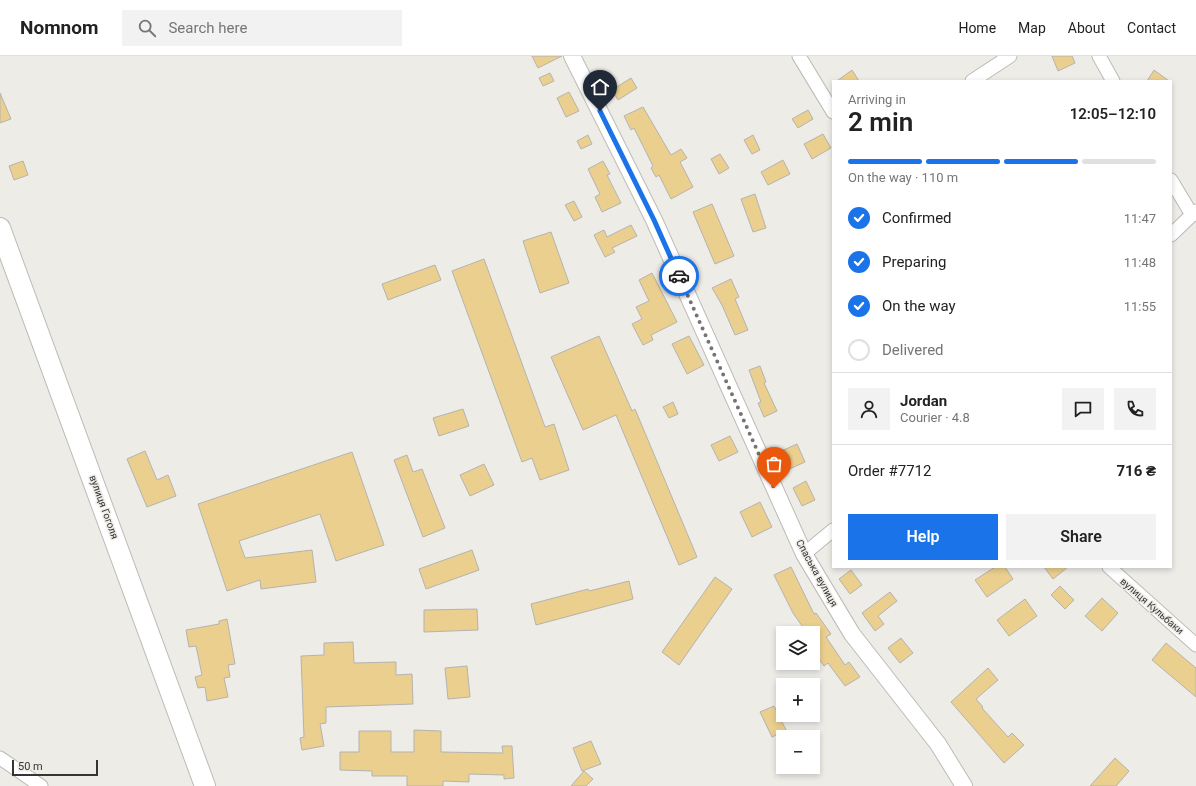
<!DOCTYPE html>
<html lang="en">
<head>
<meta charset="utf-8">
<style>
  body { margin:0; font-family:Roboto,sans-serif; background:#f2f2f2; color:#222; height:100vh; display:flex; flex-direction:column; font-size:15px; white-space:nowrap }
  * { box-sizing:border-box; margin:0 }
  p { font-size:13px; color:#767676 }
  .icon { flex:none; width:22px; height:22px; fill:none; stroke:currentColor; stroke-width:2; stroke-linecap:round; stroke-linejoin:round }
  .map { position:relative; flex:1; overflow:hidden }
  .panel { position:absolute; left:832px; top:24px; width:340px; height:488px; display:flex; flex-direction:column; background:#fff; border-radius:0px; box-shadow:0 2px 6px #0003 }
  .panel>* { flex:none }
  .buttons { position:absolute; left:776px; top:570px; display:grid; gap:8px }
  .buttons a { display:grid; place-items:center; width:44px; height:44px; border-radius:0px; background:#fff; box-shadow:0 2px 6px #0003; font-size:20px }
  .scale { position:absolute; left:12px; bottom:10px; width:86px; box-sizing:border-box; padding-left:4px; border:2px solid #363534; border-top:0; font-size:11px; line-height:14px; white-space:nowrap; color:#363534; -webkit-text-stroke:3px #eeece7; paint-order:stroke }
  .pin { position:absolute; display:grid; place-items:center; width:34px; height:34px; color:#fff; margin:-41px -17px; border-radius:50% 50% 50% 0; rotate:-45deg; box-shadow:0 0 4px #0007 }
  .pin .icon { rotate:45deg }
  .courier { position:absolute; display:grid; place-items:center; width:40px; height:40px; margin:-20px; border:3px solid #1a73e8; border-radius:50%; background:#fff; color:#222; box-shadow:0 1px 5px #0007 }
  .summary em { font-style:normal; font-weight:600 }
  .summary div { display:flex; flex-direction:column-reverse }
  .summary { display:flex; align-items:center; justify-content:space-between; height:68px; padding:0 16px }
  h1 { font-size:26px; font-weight:600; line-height:30px }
  .bar { display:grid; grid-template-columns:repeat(4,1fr); gap:6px 4px; align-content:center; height:48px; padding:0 16px }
  .bar i { height:5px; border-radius:3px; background:#e0e0e0 }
  .bar .active { background:#1a73e8 }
  .bar p { grid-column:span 4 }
  .line { display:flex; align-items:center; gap:10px; padding:0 16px; border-top:1px solid #e0e0e0 }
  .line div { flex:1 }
  .round { display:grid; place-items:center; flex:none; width:42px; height:42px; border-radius:0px; background:#f2f2f2 }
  ol { padding:0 16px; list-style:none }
  li { display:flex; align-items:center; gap:12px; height:44px }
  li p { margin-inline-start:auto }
  li .icon { padding:4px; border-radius:50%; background:#1a73e8; color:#fff; stroke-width:4 }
  li:last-child { color:#767676 }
  li i { width:22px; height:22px; border:2px solid #e0e0e0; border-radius:50% }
  .cta { display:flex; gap:8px; margin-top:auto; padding:8px 16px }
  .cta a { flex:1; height:46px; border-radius:0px; background:#1a73e8; color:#fff; font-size:16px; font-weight:600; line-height:46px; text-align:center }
  .cta a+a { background:#f2f2f2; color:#222 }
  header { display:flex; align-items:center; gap:24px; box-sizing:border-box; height:56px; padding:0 20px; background:#fff; border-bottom:1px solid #e0e0e0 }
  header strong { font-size:19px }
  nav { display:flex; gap:22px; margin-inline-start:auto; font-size:14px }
  .search { width:280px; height:36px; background:#f2f2f2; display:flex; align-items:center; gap:10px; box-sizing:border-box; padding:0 14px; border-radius:0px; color:#767676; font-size:15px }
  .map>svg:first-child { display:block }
  .building { fill:#ebcf8f; stroke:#b4b3af }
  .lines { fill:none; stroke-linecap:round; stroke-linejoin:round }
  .minor-casing { stroke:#bdbbb7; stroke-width:15 }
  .tertiary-casing { stroke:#bdbbb7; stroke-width:18 }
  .primary-casing { stroke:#bdbbb7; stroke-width:22 }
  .minor { stroke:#fff; stroke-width:13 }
  .tertiary { stroke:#fff; stroke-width:16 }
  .primary { stroke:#fff; stroke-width:20 }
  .done { stroke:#767573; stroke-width:4; stroke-dasharray:0 7.2 }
  .route { stroke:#1a73e8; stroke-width:5 }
  .labels { text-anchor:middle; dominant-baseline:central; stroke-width:3; stroke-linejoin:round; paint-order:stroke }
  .street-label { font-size:10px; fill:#363534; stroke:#eeece7 }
</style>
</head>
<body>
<header>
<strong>Nomnom</strong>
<div class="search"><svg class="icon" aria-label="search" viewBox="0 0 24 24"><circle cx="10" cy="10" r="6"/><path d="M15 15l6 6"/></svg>Search here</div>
<nav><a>Home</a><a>Map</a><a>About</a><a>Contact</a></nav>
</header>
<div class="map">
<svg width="1196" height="730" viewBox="0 0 1196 730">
  <rect width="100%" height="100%" fill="#eeece7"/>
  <g class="building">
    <polygon points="532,0 562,0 538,12"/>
    <polygon points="1052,0 1072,0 1075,7 1058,15"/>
    <polygon points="852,14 859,25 837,25"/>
    <polygon points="1154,14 1169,25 1147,25"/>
    <polygon points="550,17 554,25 543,30 539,22"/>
    <polygon points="631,22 637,32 618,44 612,34"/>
    <polygon points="569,36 579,55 566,61 557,42"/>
    <polygon points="0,37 11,63 0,67"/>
    <polygon points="643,51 671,99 681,93 687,102 680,106 693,131 671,143 659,119 656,121 651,112 653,110 634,72 631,74 624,60"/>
    <polygon points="808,54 813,63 798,72 792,63"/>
    <polygon points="823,78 831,92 812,103 804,88"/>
    <polygon points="588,79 592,88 581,93 577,85"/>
    <polygon points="753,79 760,94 752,98 744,84"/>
    <polygon points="720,98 729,112 719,118 711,103"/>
    <polygon points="783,104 790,118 768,129 761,116"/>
    <polygon points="23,105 28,119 14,124 9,110"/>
    <polygon points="603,105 610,118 607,119 621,147 602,156 595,141 600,138 588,113"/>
    <polygon points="755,138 766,172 753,176 741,143"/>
    <polygon points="574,145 582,161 574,165 565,149"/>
    <polygon points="712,148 734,200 715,208 693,156"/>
    <polygon points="631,169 637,180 612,192 615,196 605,201 594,179 604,174 607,181"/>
    <polygon points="551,176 569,227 540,237 523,185"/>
    <polygon points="484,203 545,371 554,368 569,414 540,424 532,402 522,406 452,215"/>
    <polygon points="435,209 441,224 388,244 382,228"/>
    <polygon points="652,217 677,266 651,279 653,284 643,289 632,268 642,263 636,251 649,245 639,224"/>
    <polygon points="731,223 739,241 735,243 748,274 735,279 722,249 712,232"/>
    <polygon points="599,280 632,355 635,353 697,501 679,509 616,359 583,374 551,301"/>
    <polygon points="689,280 704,309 687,318 672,288"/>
    <polygon points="760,310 766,326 764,327 777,355 764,361 758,347 761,346 749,314"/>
    <polygon points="673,346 678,358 669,362 663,351"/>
    <polygon points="463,353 469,370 439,380 433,362"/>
    <polygon points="730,380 738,396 719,405 711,389"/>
    <polygon points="797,388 805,406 785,415 777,397"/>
    <polygon points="145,395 157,424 168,419 176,440 147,451 127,403"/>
    <polygon points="352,396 384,489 336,505 320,458 239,485 245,502 312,494 316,526 261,533 260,524 227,535 198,448"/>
    <polygon points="407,399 413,416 422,413 445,472 423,481 394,404"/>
    <polygon points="484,408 494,429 470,440 460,419"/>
    <polygon points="806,425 815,444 802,450 793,432"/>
    <polygon points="760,446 772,471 752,481 740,456"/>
    <polygon points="472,494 479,514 426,533 419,513"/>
    <polygon points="791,511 814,558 816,557 831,578 826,581 845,609 849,606 860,621 845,630 828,607 824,610 813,595 817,591 813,585 813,577 807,577 793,557 774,519"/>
    <polygon points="995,511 1005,511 1013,523 987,541 975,524"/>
    <polygon points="1044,511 1068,511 1053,523"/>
    <polygon points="851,514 862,529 850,538 839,523"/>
    <polygon points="715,521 732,533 679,609 662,596"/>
    <polygon points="629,525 633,543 536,569 531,548 588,533 589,535"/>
    <polygon points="1060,530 1074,544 1065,553 1051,539"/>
    <polygon points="890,536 897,545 878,560 884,568 875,575 862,557"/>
    <polygon points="1102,542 1118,557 1102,575 1085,560"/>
    <polygon points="1025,543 1037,560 1009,580 997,564"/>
    <polygon points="477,553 478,574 424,576 424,554"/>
    <polygon points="227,563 235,608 228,609 230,621 224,622 228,641 207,645 205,631 198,632 195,621 202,619 196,590 189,591 186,574 219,568 219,565"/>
    <polygon points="901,582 913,597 900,607 888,592"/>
    <polygon points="353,586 354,607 396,606 396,619 412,618 413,648 326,651 326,667 320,668 324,690 302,694 300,682 304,681 301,600 324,599 324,587"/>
    <polygon points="1166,587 1196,612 1196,641 1152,604"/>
    <polygon points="467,610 470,641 448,643 445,612"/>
    <polygon points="988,612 998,624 976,643 983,651 982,652 1008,681 1012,677 1024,689 1004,707 951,646"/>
    <polygon points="774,650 786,674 772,681 760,656"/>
    <polygon points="414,674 441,675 441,696 503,697 502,690 512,690 514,722 504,723 504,719 469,718 469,726 443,725 443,730 407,730 407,720 372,720 372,715 340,714 340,696 359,696 359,675 391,675 391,696 414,696"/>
    <polygon points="591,685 601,708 582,715 573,692"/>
    <polygon points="1115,702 1129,715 1116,730 1090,730"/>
    <polygon points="584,715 593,723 586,730 571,730"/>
  </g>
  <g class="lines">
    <defs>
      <g id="minor">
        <polyline points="799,0 833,56"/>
        <polyline points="1099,0 1113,25"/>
        <polyline points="972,25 1010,0"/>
        <polyline points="1171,124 1192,159"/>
        <polyline points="1171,179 1196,155"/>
        <polyline points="804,498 833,474"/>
        <polyline points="1109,511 1196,589"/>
        <polyline points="0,702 41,730"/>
      </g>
      <polyline id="tertiary" points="572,0 654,164 804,498 852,578 938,688 964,730"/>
      <polyline id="primary" points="0,172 205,730"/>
    </defs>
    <use href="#minor" class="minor-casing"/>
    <use href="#tertiary" class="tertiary-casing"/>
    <use href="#primary" class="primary-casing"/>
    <use href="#minor" class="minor"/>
    <use href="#tertiary" class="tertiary"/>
    <use href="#primary" class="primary"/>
  </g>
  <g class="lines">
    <polyline class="done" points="679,220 774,432"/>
    <polyline class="route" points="600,55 654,164 679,220"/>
  </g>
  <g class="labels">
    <g class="street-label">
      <text transform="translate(104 451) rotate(70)">вулиця Гоголя</text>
      <text transform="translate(817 517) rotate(61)">Спаська вулиця</text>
      <text transform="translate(1152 550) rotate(41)">вулиця Кульбаки</text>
    </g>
  </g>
</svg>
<div class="buttons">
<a><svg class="icon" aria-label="layers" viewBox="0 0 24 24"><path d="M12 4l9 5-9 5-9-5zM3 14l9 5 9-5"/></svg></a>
<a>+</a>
<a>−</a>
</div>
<div class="scale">50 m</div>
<div class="pin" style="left:774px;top:432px;background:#ea580c"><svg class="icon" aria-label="bag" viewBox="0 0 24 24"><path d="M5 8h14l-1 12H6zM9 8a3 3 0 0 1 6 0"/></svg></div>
<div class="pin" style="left:600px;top:55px;background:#1f2937"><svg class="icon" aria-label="home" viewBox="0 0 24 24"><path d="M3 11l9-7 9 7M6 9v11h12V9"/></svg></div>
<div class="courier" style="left:679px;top:220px"><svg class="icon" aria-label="car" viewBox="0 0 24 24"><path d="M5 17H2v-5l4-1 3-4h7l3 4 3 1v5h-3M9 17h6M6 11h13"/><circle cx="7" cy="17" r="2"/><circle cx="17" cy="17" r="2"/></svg></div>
<section class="panel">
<div class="summary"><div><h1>2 min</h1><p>Arriving in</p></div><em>12:05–12:10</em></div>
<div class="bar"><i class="active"></i><i class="active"></i><i class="active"></i><i></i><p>On the way · 110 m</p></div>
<ol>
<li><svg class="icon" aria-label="check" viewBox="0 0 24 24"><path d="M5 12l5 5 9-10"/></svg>Confirmed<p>11:47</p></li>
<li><svg class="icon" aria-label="check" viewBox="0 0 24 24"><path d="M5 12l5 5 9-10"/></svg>Preparing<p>11:48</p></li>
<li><svg class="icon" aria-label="check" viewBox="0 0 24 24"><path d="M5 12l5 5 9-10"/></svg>On the way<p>11:55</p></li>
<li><i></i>Delivered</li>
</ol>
<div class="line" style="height:72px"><a class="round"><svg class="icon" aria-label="person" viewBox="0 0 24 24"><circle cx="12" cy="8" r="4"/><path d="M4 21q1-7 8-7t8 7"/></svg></a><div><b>Jordan</b><p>Courier · 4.8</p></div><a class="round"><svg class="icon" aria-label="chat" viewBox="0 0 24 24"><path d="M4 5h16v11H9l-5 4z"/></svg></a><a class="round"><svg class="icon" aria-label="phone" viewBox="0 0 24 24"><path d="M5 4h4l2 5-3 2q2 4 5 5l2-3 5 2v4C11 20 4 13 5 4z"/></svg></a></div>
<div class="line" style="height:52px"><div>Order #7712</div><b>716 ₴</b></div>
<div class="cta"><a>Help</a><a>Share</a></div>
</section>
</div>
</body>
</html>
